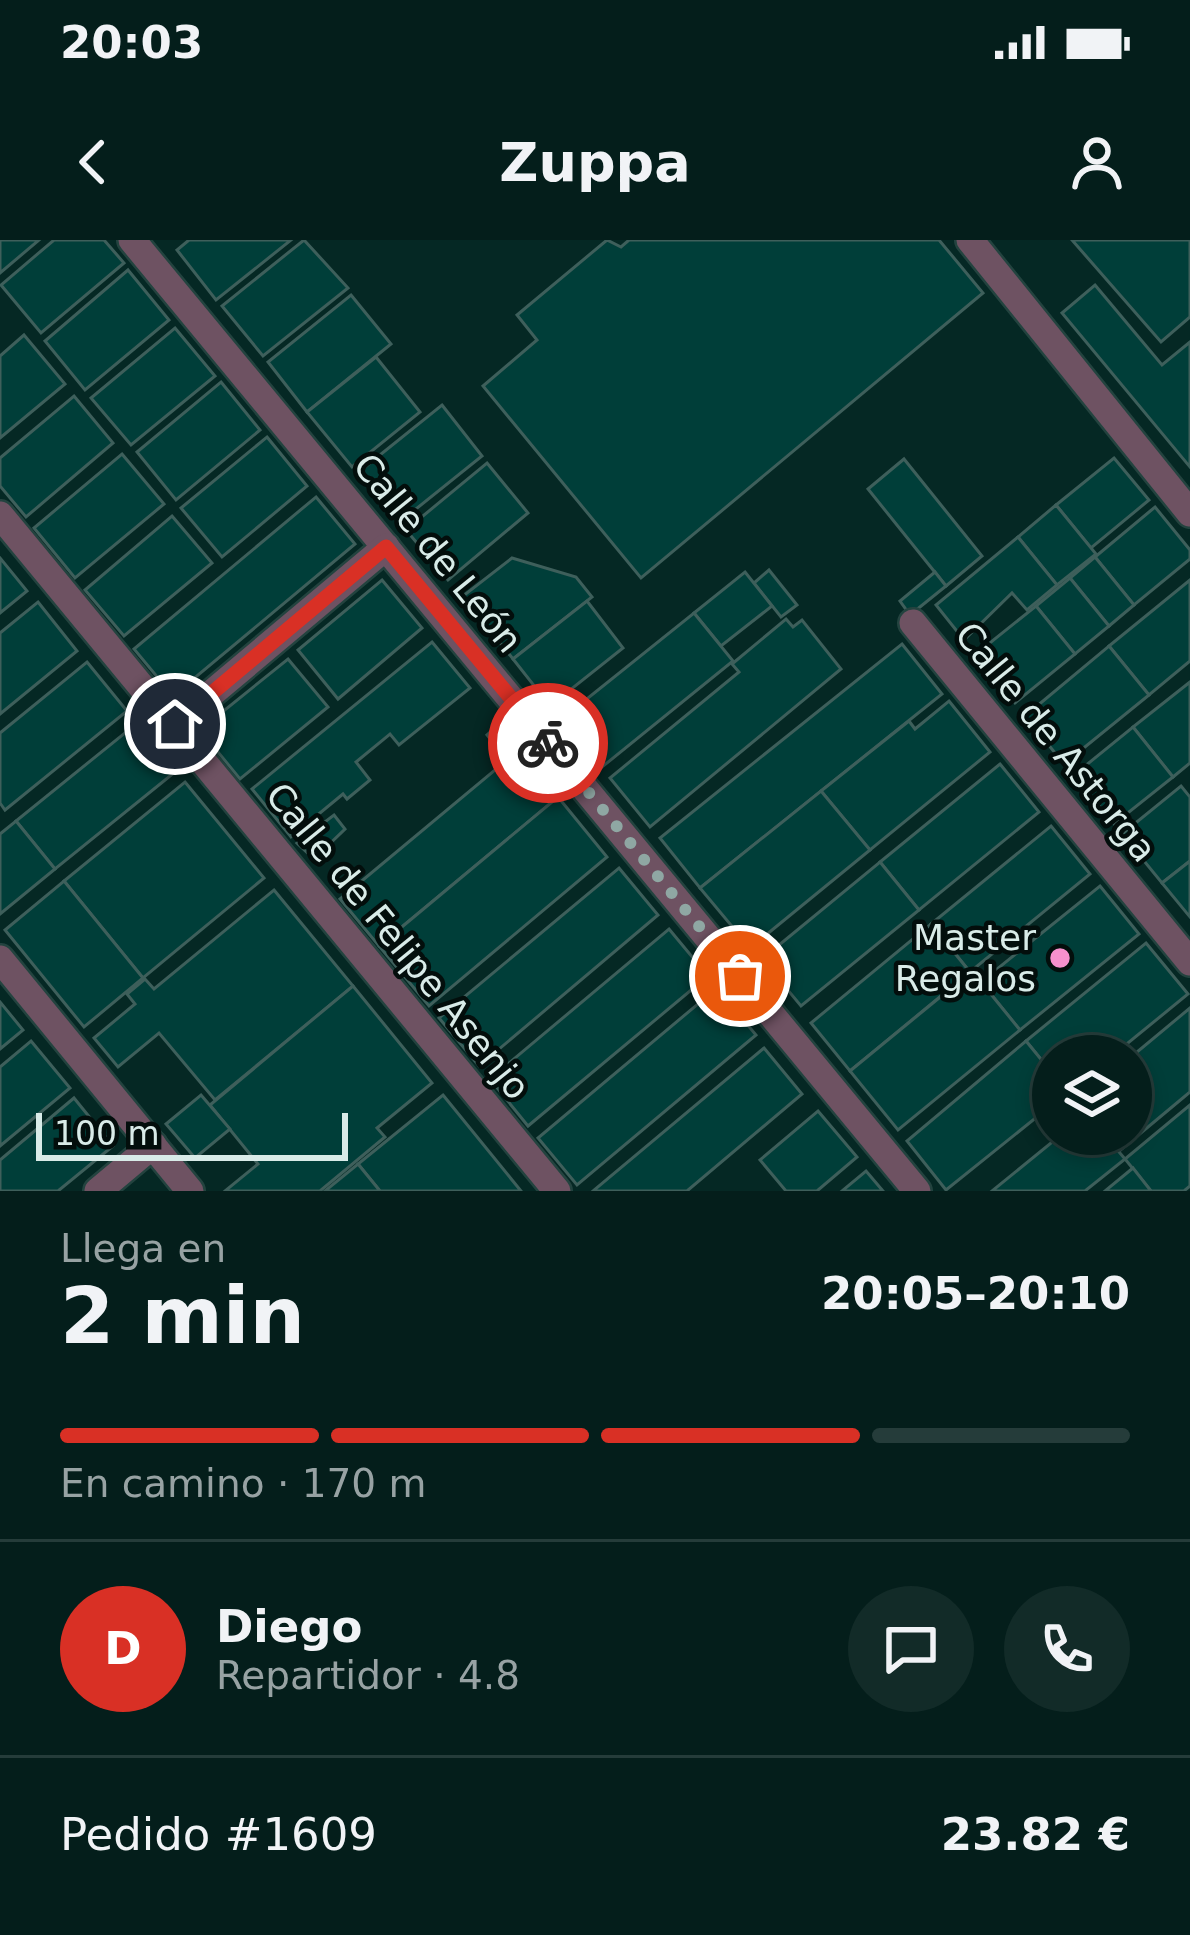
<!DOCTYPE html>
<html lang="es">
<head>
<meta charset="utf-8">
<style>
  body { margin:0; font-family:"DejaVu Sans",sans-serif; background:#122b28; color:#f1f3f6; height:100vh; display:flex; flex-direction:column; font-size:45px; white-space:nowrap }
  * { box-sizing:border-box; margin:0 }
  p { font-size:39px; color:#97a2a3 }
  .icon { flex:none; width:66px; height:66px; fill:none; stroke:currentColor; stroke-width:2; stroke-linecap:round; stroke-linejoin:round }
  .map { position:relative; height:951px; overflow:hidden }
  .drawer { display:flex; flex-direction:column; background:#041e1b; flex:1 }
  .drawer>* { flex:none }
  .controls { position:absolute; left:1032px; top:795px; display:grid; gap:24px }
  .controls a { display:grid; place-items:center; width:120px; height:120px; border-radius:50%; background:#041e1b; box-shadow:0 6px 18px #0003,0 0 0 3px #253c3a; font-size:60px }
  .scale { position:absolute; left:36px; bottom:30px; width:312px; box-sizing:border-box; padding-left:12px; border:6px solid #d9ebe8; border-top:0; font-size:33px; line-height:42px; white-space:nowrap; color:#d9ebe8; -webkit-text-stroke:9px #030e0c; paint-order:stroke }
  .pin { position:absolute; display:grid; place-items:center; width:102px; height:102px; color:#fff; margin:-51px; border:6px solid #fff; border-radius:50%; box-shadow:0 3px 12px #0007 }
  .courier { position:absolute; display:grid; place-items:center; width:120px; height:120px; margin:-60px; border:9px solid #d93025; border-radius:50%; background:#fff; color:#222; box-shadow:0 3px 15px #0007 }
  .summary em { font-style:normal; font-weight:700 }
  .summary div { display:flex; flex-direction:column-reverse }
  .summary { display:flex; align-items:center; justify-content:space-between; height:204px; padding:0 60px }
  h1 { font-size:78px; font-weight:700; line-height:90px }
  .bar { display:grid; grid-template-columns:repeat(4,1fr); gap:18px 12px; align-content:center; height:144px; padding:0 60px }
  .bar i { height:15px; border-radius:9px; background:#253c3a }
  .bar .active { background:#d93025 }
  .bar p { grid-column:span 4 }
  .line { display:flex; align-items:center; gap:30px; padding:0 60px; border-top:3px solid #253c3a }
  .line div { flex:1 }
  .round { display:grid; place-items:center; flex:none; width:126px; height:126px; border-radius:63px; background:#122b28 }
  .status { display:flex; justify-content:space-between; align-items:center; height:84px; padding:0 60px; background:#041e1b; direction:ltr }
  .status svg { height:33px; fill:currentColor }
  header { display:flex; justify-content:space-between; align-items:center; height:156px; padding:0 60px; background:#041e1b; font-size:54px; font-weight:700 }
  .map>svg:first-child { display:block }
  .building { fill:#003e39; stroke:#3e5f5b; stroke-width:3 }
  .lines { fill:none; stroke-linecap:round; stroke-linejoin:round }
  .minor-casing { stroke:#23433f; stroke-width:32 }
  .minor { stroke:#6e5262; stroke-width:27 }
  .done { stroke:#8fa7a3; stroke-width:12; stroke-dasharray:0 21.6 }
  .route { stroke:#d93025; stroke-width:15 }
  .poi-dot { fill:#f790cd; stroke:#030e0c; stroke-width:4.5 }
  .labels { text-anchor:middle; dominant-baseline:central; stroke-width:9; stroke-linejoin:round; paint-order:stroke }
  .street-label { font-size:36px; fill:#d9ebe8; stroke:#030e0c }
  .poi-label { font-size:36px; fill:#d9ebe8; stroke:#030e0c; text-anchor:end }
</style>
</head>
<body>
<div class="status"><b>20:03</b><svg viewBox="0 0 49 12"><path d="M0 12V9h3v3zM5 12V6h3v6zM10 12V3h3v9zM15 12V0h3v12zM26 1h20v11H26zM47 4h2v5h-2z"/></svg></div>
<header><svg class="icon" aria-label="back" viewBox="0 0 24 24"><path d="M15 5l-7 7 7 7"/></svg>Zuppa<svg class="icon" aria-label="person" viewBox="0 0 24 24"><circle cx="12" cy="8" r="4"/><path d="M4 21q1-7 8-7t8 7"/></svg></header>
<div class="map">
<svg width="1190" height="951" viewBox="0 0 1190 951">
  <rect width="100%" height="100%" fill="#052824"/>
  <g class="building">
    <polygon points="0,0 39,0 0,33"/>
    <polygon points="54,0 104,0 124,23 41,93 1,45"/>
    <polygon points="189,0 291,0 216,60 177,10"/>
    <polygon points="304,0 348,48 263,116 222,66"/>
    <polygon points="607,0 621,7 629,0 939,0 983,53 641,338 483,146 537,100 517,75"/>
    <polygon points="1072,0 1190,0 1190,77 1161,102"/>
    <polygon points="128,30 169,80 85,150 45,101"/>
    <polygon points="1095,45 1162,125 1190,102 1190,227 1062,73"/>
    <polygon points="351,55 391,104 307,172 268,122"/>
    <polygon points="175,88 215,136 131,205 91,158"/>
    <polygon points="24,95 65,144 0,198 0,116"/>
    <polygon points="376,117 420,172 352,227 307,172"/>
    <polygon points="221,142 260,190 176,260 137,212"/>
    <polygon points="74,156 113,203 26,277 0,246 0,218"/>
    <polygon points="442,165 482,216 401,281 360,231"/>
    <polygon points="267,197 307,246 222,317 181,268"/>
    <polygon points="122,214 164,264 75,338 34,288"/>
    <polygon points="1114,218 1149,260 1091,308 1056,265"/>
    <polygon points="904,219 982,316 946,346 868,249"/>
    <polygon points="487,223 528,273 448,340 406,290"/>
    <polygon points="316,257 355,304 173,456 134,409"/>
    <polygon points="1056,265 1096,314 1057,345 1018,297"/>
    <polygon points="1155,267 1190,310 1190,319 1134,365 1095,317"/>
    <polygon points="172,276 212,323 124,396 85,350"/>
    <polygon points="1018,297 1057,345 1027,370 1012,353 964,400 936,365"/>
    <polygon points="1095,317 1134,365 1109,386 1070,338"/>
    <polygon points="0,318 27,351 0,373"/>
    <polygon points="512,318 576,337 592,357 513,419 463,356"/>
    <polygon points="769,330 797,365 781,377 754,343"/>
    <polygon points="745,332 772,366 721,406 694,373"/>
    <polygon points="935,332 946,346 910,375 900,361"/>
    <polygon points="1070,338 1109,386 1075,414 1036,366"/>
    <polygon points="382,340 422,388 338,459 298,410"/>
    <polygon points="1190,340 1190,421 1149,455 1109,406"/>
    <polygon points="587,361 623,408 550,466 513,419"/>
    <polygon points="38,362 77,411 0,474 0,393"/>
    <polygon points="1036,366 1075,414 1015,463 976,414"/>
    <polygon points="694,373 733,421 602,527 563,478"/>
    <polygon points="786,379 793,387 802,380 841,429 650,587 610,538 739,432 732,424"/>
    <polygon points="432,402 470,448 399,505 390,494 356,522 370,540 347,559 343,554 291,597 252,549"/>
    <polygon points="902,404 942,454 700,648 660,598"/>
    <polygon points="1109,406 1149,455 1064,524 1025,476"/>
    <polygon points="288,419 328,467 240,539 200,490"/>
    <polygon points="87,422 127,471 5,570 0,563 0,493"/>
    <polygon points="1190,442 1190,523 1173,537 1133,487"/>
    <polygon points="949,461 990,512 870,610 821,551 909,481 915,489"/>
    <polygon points="136,484 175,532 55,629 16,581"/>
    <polygon points="498,485 558,557 379,706 340,659 507,520 487,495"/>
    <polygon points="1133,487 1173,537 1114,584 1074,535"/>
    <polygon points="1000,524 1039,572 919,670 880,622"/>
    <polygon points="185,542 264,638 143,738 64,641"/>
    <polygon points="1181,546 1190,557 1190,621 1162,643 1122,594"/>
    <polygon points="821,551 870,610 750,708 700,648"/>
    <polygon points="558,557 607,617 429,766 379,706"/>
    <polygon points="334,575 345,589 314,619 297,603"/>
    <polygon points="16,581 55,629 0,674 0,594"/>
    <polygon points="1051,586 1090,634 970,732 931,684"/>
    <polygon points="1190,621 1190,677 1162,643"/>
    <polygon points="880,622 919,670 801,766 762,719"/>
    <polygon points="619,628 658,675 479,826 439,778"/>
    <polygon points="64,641 143,738 84,787 5,690"/>
    <polygon points="1100,646 1139,694 1020,790 981,742"/>
    <polygon points="274,650 353,746 215,860 159,793 118,827 94,798 135,764 127,754 145,739 154,749"/>
    <polygon points="931,684 970,732 850,831 811,783"/>
    <polygon points="669,689 708,736 528,886 490,839"/>
    <polygon points="1146,703 1188,754 1112,816 1053,816 1053,834 1026,801"/>
    <polygon points="972,731 1020,790 898,890 850,831"/>
    <polygon points="353,746 432,843 377,888 385,897 320,951 225,951 258,924 210,865"/>
    <polygon points="717,748 756,795 577,945 538,898"/>
    <polygon points="0,762 23,790 0,809"/>
    <polygon points="1190,768 1190,852 1118,912 1104,894 1131,894 1131,817"/>
    <polygon points="31,801 70,848 0,906 0,827"/>
    <polygon points="1026,801 1053,834 1053,864 946,950 907,901"/>
    <polygon points="764,808 802,854 687,951 593,951"/>
    <polygon points="201,855 230,889 195,918 166,884"/>
    <polygon points="443,855 521,951 380,951 358,924"/>
    <polygon points="74,858 113,906 58,951 0,951 0,920"/>
    <polygon points="1190,865 1190,946 1184,951 1151,951 1125,919"/>
    <polygon points="818,871 857,917 817,951 786,951 760,920"/>
    <polygon points="1062,894 1104,894 1125,919 1085,951 992,951"/>
    <polygon points="358,924 380,951 325,951"/>
    <polygon points="1133,928 1151,951 1105,951"/>
    <polygon points="866,931 883,951 842,951"/>
  </g>
  <g class="lines">
    <defs>
      <g id="minor">
        <polyline points="132,0 917,951"/>
        <polyline points="970,0 1190,273"/>
        <polyline points="0,275 557,951"/>
        <polyline points="913,383 1190,722"/>
        <polyline points="175,484 386,307"/>
        <polyline points="0,719 190,951"/>
        <polyline points="98,951 153,905"/>
      </g>
    </defs>
    <use href="#minor" class="minor-casing"/>
    <use href="#minor" class="minor"/>
  </g>
  <g class="lines">
    <polyline class="done" points="548,503 740,736"/>
    <polyline class="route" points="175,484 386,307 548,503"/>
  </g>
  <circle class="poi-dot" cx="1060" cy="718" r="12"/>
  <g class="labels">
    <g class="street-label">
      <text transform="translate(438 313) rotate(51)">Calle de León</text>
      <text transform="translate(1056 502) rotate(51)">Calle de Astorga</text>
      <text transform="translate(398 701) rotate(51)">Calle de Felipe Asenjo</text>
    </g>
    <g class="poi-label">
      <text x="1036" y="697">Master<tspan x="1036" dy="41">Regalos</tspan></text>
    </g>
  </g>
</svg>
<div class="controls">
<a><svg class="icon" aria-label="layers" viewBox="0 0 24 24"><path d="M12 4l9 5-9 5-9-5zM3 14l9 5 9-5"/></svg></a>
</div>
<div class="scale">100 m</div>
<div class="pin" style="left:740px;top:736px;background:#ea580c"><svg class="icon" aria-label="bag" viewBox="0 0 24 24"><path d="M5 8h14l-1 12H6zM9 8a3 3 0 0 1 6 0"/></svg></div>
<div class="pin" style="left:175px;top:484px;background:#1f2937"><svg class="icon" aria-label="home" viewBox="0 0 24 24"><path d="M3 11l9-7 9 7M6 9v11h12V9"/></svg></div>
<div class="courier" style="left:548px;top:503px"><svg class="icon" aria-label="bike" viewBox="0 0 24 24"><circle cx="6" cy="16" r="4"/><circle cx="18" cy="16" r="4"/><path d="M6 16l4-8h5l3 8M10 8l3 8H6M13 5h3"/></svg></div>
</div>
<section class="drawer">
<div class="summary"><div><h1>2 min</h1><p>Llega en</p></div><em>20:05–20:10</em></div>
<div class="bar"><i class="active"></i><i class="active"></i><i class="active"></i><i></i><p>En camino · 170 m</p></div>
<div class="line" style="height:216px"><b class="round" style="background:#d93025;color:#fff">D</b><div><b>Diego</b><p>Repartidor · 4.8</p></div><a class="round"><svg class="icon" aria-label="chat" viewBox="0 0 24 24"><path d="M4 5h16v11H9l-5 4z"/></svg></a><a class="round"><svg class="icon" aria-label="phone" viewBox="0 0 24 24"><path d="M5 4h4l2 5-3 2q2 4 5 5l2-3 5 2v4C11 20 4 13 5 4z"/></svg></a></div>
<div class="line" style="height:156px"><div>Pedido #1609</div><b>23.82 €</b></div>
</section>
</body>
</html>
